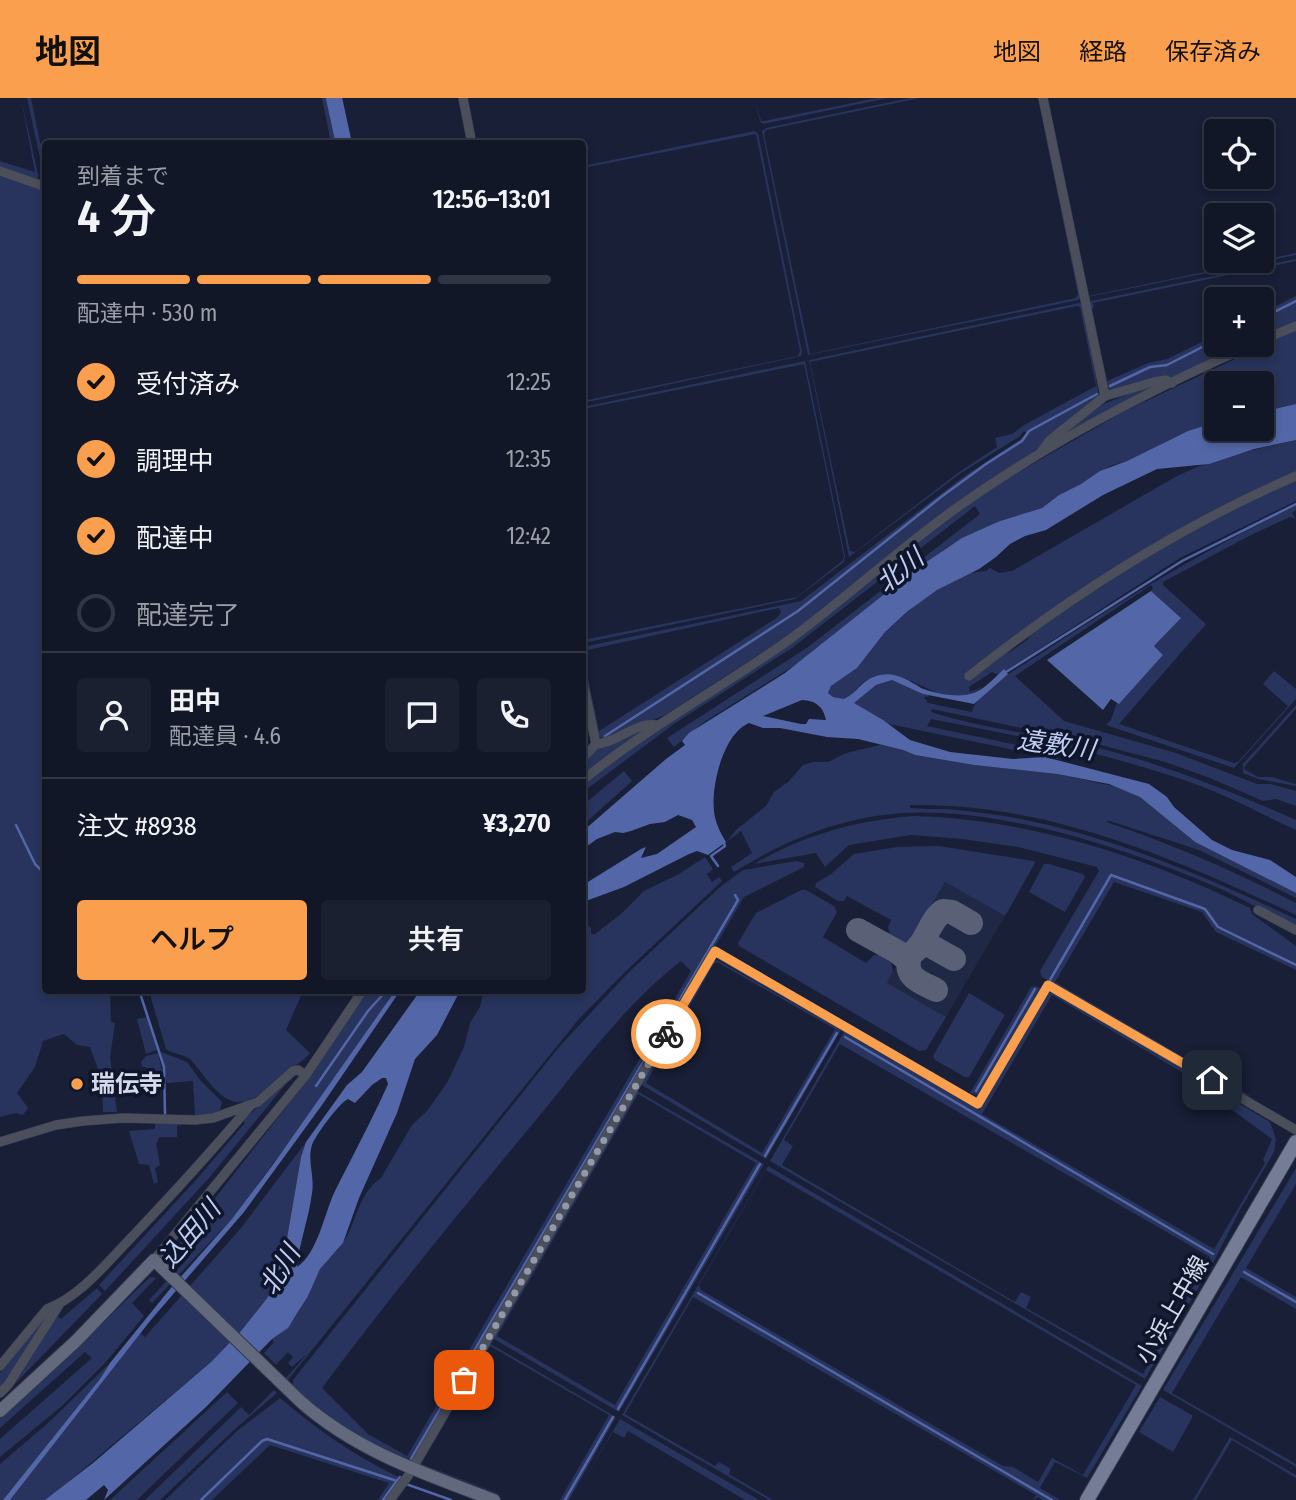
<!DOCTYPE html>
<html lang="ja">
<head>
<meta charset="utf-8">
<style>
  body { margin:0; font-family:"Fira Sans Condensed","Noto Sans JP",sans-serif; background:#1b2030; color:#f1f3f6; height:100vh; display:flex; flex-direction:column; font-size:26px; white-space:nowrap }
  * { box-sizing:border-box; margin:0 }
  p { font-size:23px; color:#9c9fa8 }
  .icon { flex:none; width:38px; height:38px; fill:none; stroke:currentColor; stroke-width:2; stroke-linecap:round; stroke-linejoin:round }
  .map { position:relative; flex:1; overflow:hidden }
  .side { position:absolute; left:42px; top:42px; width:544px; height:854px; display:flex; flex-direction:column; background:#121728; border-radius:7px; box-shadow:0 4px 10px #0003,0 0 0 2px #313645 }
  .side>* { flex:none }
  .buttons { position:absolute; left:1204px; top:21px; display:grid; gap:14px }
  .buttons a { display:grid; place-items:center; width:70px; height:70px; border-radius:7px; background:#121728; box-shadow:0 4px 10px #0003,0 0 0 2px #313645; font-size:35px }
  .pin { position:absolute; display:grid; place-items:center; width:60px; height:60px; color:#fff; margin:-30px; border-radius:14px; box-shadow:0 4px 10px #0006 }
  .courier { position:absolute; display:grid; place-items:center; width:70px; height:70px; margin:-35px; border:5px solid #fa9f4e; border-radius:50%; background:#fff; color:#222; box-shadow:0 2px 9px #0007 }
  .overview em { font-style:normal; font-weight:600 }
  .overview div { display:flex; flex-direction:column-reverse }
  .overview { display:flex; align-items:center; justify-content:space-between; height:119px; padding:0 35px }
  h1 { font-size:46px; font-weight:600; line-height:52px }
  .bar { display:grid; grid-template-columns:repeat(4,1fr); gap:10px 7px; align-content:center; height:84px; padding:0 35px }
  .bar i { height:9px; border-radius:5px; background:#313645 }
  .bar .current { background:#fa9f4e }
  .bar p { grid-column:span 4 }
  .line { display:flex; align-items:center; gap:18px; padding:0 35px; border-top:2px solid #313645 }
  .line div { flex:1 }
  .round { display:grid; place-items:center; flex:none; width:74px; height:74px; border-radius:7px; background:#1b2030 }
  ol { padding:0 35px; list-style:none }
  li { display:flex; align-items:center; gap:21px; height:77px }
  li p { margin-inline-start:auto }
  li .icon { padding:7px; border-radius:50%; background:#fa9f4e; color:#111; stroke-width:4 }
  li:last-child { color:#9c9fa8 }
  li i { width:38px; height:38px; border:4px solid #313645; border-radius:50% }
  .action { display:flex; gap:14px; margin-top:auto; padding:14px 35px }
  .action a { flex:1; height:80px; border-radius:7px; background:#fa9f4e; color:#111; font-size:28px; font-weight:600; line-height:80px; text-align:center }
  .action a+a { background:#1b2030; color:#f1f3f6 }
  header { display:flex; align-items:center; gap:42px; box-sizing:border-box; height:98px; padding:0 35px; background:#fa9f4e; color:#111 }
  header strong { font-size:33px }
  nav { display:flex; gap:38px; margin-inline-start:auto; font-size:24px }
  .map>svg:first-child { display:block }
  .built { fill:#1f2845 }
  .green { fill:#28345d; fill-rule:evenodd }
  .water { fill:#5367a8; fill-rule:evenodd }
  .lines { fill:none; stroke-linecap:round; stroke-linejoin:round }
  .stream { stroke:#5367a8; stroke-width:2.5 }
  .river { stroke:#5367a8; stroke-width:16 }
  .taxiway { stroke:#5a6075; stroke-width:24 }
  .street-casing { stroke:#32394f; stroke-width:10 }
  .secondary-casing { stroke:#32394f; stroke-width:14 }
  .primary-casing { stroke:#32394f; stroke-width:16 }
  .street { stroke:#4b4f5b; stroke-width:9 }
  .secondary { stroke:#62697c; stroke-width:12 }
  .primary { stroke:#747d95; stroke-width:14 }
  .done { stroke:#9299ab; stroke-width:7; stroke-dasharray:0 12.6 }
  .route { stroke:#fa9f4e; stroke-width:9 }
  .poi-dot { fill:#fa9f4e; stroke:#0f162c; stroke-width:2.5 }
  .labels { text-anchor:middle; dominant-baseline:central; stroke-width:7; stroke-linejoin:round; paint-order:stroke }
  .poi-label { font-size:24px; font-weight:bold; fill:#d4daea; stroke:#0f162c; text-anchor:start }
  .street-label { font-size:24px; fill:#d4daea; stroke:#0f162c }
  .water-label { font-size:26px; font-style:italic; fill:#c1cef4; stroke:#0f162c }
</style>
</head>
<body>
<header>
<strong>地図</strong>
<nav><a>地図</a><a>経路</a><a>保存済み</a></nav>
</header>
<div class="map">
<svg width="1296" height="1402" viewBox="0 0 1296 1402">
  <rect width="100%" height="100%" fill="#181f36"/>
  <polygon class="built" points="945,784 1005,818 946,919 886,885"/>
  <g class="green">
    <polygon points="21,0 38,76 38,83 0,70 0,63 35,74"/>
    <polygon points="27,0 31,0 45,69 45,83"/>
    <polygon points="322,0 329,0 338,45 331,45"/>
    <polygon points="755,0 761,23 764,23 877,0 888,0 763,26 760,23"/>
    <polygon points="910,0 920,0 766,32 764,36 810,256 1076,200 1078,196 1038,0 1081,199 1078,202 808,257 762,33 766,30"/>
    <polygon points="1046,0 1089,198 1296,155 1296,157 1088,199"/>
    <polygon points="754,33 758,35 802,254 801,258 583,305 583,303 798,258 800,253 756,36 583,70 583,68"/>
    <polygon points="0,78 45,93 46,892 110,893 111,924 115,925 110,959 117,1014 103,1014 102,982 90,949 77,947 64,936 43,943 35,969 17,995 28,1010 23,1017 16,1015 0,1019"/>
    <polygon points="1296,161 1296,163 1093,205 1094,210 1091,211 1107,283 1148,265 1167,261 1216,237 1216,247 1241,247 1176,278 1112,293 1105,289 1090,205 1091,203"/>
    <polygon points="1296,198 1296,224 1262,238 1262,215"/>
    <path d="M1079,205L1083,206L1099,298L1034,354L780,543L665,617L605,641L598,638L583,568V557L599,633L778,519L781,514L779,510L583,553V549L801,503L963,379L1021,341L1026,335L1024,333L1019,339L961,375L849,459L809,262ZM1077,208L1080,209L1096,288L1024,327L1012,336L995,340L997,349L959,374L855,454L850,453L810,264Z"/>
    <polygon points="1296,232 1296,306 1262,314 1262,285 1216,285 1216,324 1188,333 1127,363 1110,368 1081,386 1059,397 1042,410 1000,423 948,449 797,566 704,624 674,649 667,640 808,549 980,416 975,408 792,550 674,626 583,694 583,687 621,656 832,515 956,414 1008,380 1123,314"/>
    <polygon points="805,263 845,458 844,464 795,501 583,545 583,542 797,499 842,463 844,459 804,266 583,311 583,309"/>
    <polygon points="1155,285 1163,285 1050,345 1099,308"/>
    <path d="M1296,342V376C1202,416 1113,468 1031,528C1010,544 987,559 967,577L970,580L999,557L1010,554L1027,542L1037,528C1117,469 1205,419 1296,380V403L1180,460L999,577L992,574L969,589L970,594L982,589C947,619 914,571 880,577C859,581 859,594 844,601L833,599L828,595L831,588L857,570L885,534L920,503L937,492L968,475L986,473L990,470L999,475L1012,473L1177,378L1197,369L1240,355Z"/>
    <path d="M1296,408V412L1292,415L1296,421L1290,419L1249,438L1163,484V487L1206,526L1119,626L1234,665L1238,664L1288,608L1263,586L1274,573L1296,591V601L1234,670L1106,627L1111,622L1117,604L1119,606L1163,557L1154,548L1181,520L1151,493L1153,490L1151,487L1015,578L1064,623L1176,655L1257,686H1271L1296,693V708L1276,701L1263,703L1210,680L1165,664L1097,646L932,611L931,614C983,631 1040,636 1094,649C1164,666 1230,693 1296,722V732C1265,718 1235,701 1203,689C1115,656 1023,639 931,621L927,628L1059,656L1058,661L889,626L853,605L876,587L892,582L930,598L924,599L928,605L972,614C978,591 1025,566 1045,553C1126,499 1208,450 1296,408Z"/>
    <polygon points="1296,607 1296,611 1245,668 1244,671 1258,679 1272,679 1296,686 1296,688 1258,681 1243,675 1243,666"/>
    <polygon points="647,629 583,677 583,665 597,650 611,647"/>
    <path d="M880,647L903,652L915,657L974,667L1057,676L1123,690L1140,699L1195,744L1296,795V800L1199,752L1110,723L1106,724C1172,746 1234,773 1296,805V817C1176,761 1046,704 910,707V710C922,711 935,711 947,711C970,713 993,716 1016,720C1115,739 1206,779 1296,821V830C1269,816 1243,801 1216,789C1122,748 978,701 876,718C825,726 777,747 734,774L731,769L752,755L741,733L726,744L737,731L766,708L774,694L788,684L803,667L813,664H828L846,655Z"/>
    <polygon points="624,673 632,683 583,727 583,707"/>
    <path d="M914,718C1030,721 1146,759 1250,810L1252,816L1296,848V872L1216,834L1202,814L1114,784L1055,884L1257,1002L1217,982L1042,879L1040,873L1099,773L1097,769L1018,749L962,741L911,737L849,747L825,769L816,755L754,766C803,737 857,722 914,718Z"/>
    <polygon points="939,748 1034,763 1035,765 1005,818 945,784 911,843 906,845 890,838 888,829 891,822 847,798 844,803 838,803 815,789 816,785 831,776 854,756 897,749"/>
    <path d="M705,759L713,771L707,776L712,784L719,779L722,783L625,874L578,922L287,1283L285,1281L308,1255L292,1269L288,1265L293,1259L288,1254L276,1267L264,1255L274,1244L272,1241C304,1221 302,1199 321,1170C327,1161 336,1155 343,1145C357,1124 357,1097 381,1080L412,1027L428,1012L448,983L464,949L470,925L480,909L484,893L583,892V823L591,830V836H595L621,816L644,793L679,776Z"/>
    <path d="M796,763L804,765V769L744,799L413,1362L408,1360L405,1362C362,1345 327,1319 293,1289V1282L559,949L627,876L720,789L743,772ZM681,863L691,873L407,1358L368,1336L322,1290C392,1196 467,1105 541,1016C584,963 627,905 681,863Z"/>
    <polygon points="1044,766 1049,766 1083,776 1085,779 1065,814 1029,794"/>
    <polygon points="801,792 806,792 834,808 837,814 823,839 866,865 874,857 879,857 891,864 893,873 887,885 946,919 926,952 919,953 739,848 738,845 756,815"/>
    <path d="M717,862L841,932L766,1061L640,986L712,864ZM717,864L835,931L762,1055L646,985L713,867Z"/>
    <polygon points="1036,888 1041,891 979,997 970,995 1031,889"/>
    <path d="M149,893H303L286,932L310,955C303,963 297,966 289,972C272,986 248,1016 224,999C210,989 202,974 191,962C184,956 173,956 166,951Z"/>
    <polygon points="368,893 395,893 310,1016 231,1122 152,1205 149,1202 189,1159 181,1152 170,1164 169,1159 309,980"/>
    <path d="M1052,894L1270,1024L1276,1041L1274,1054L1240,1112L1215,1161L1145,1281L770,1063L844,934L979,1012L1048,895ZM1052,897L1207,989L1222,999L1220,1003L1272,1041L1263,1062L1265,1065L1214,1151L982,1016ZM840,946L1210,1159L1143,1276L1026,1210L1031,1199L1021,1194L1015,1204L782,1067L793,1048L784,1042Z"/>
    <polygon points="969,895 1005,917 969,979 965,979 935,962 933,958"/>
    <polygon points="147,919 157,952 146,956 137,921"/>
    <polygon points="161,954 187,964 200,982 222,1004 220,1012 213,1016 195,1017 193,983 167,985"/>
    <polygon points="158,955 164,981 149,982 146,969 142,969 141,964 146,958"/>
    <polygon points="290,981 209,1080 105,1193 99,1187 195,1083 245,1025 243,1022"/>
    <path d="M637,993L764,1066L619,1314L492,1240ZM638,996L756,1065L615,1307L497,1238Z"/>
    <polygon points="155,1023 181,1025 182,1027 177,1028 177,1039 159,1039 158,1043 156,1045 160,1067 155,1070 158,1084 154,1086 149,1067 139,1066 129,1033 155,1031"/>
    <polygon points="306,1044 301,1059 286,1146 268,1199 241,1233 211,1264 54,1396 45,1402 10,1402 140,1235 145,1239 241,1130"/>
    <path d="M768,1068L1142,1288L1087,1380L1055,1364L1040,1390L1060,1402H1043L1038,1399L1033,1402L1036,1397L693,1199L625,1316L715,1368L719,1364L731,1371L729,1376L773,1402H769L622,1317ZM766,1072L1136,1287L1083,1377L1052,1360L1038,1384L1013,1369L1003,1368L701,1192L699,1187Z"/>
    <polygon points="1296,1070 1296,1086 1246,1170 1296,1199 1296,1211 1241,1179 1172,1295 1296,1366 1296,1369 1163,1292"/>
    <polygon points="150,1179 156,1180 132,1205 144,1218 105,1265 63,1307 0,1359 0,1341 92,1260 85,1254 0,1330 0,1320 79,1248"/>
    <polygon points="97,1190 102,1196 11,1290 57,1218 61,1221"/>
    <polygon points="49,1215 5,1285 0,1289 0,1275"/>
    <polygon points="489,1245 616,1319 569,1402 560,1402 609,1317 490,1248 421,1366 517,1402 419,1367"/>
    <polygon points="110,1265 100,1281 3,1402 0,1402 0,1366 48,1325"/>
    <polygon points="274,1292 277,1295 235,1331 160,1402 145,1402 241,1309 249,1317"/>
    <polygon points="227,1294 238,1305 141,1398 137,1402 110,1402"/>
    <polygon points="1160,1299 1192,1317 1192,1320 1173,1354 1139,1334"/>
    <path d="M280,1300C319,1333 356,1359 401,1380L386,1402H378L389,1385L270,1347L212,1402H165L237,1333Z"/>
    <polygon points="620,1321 759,1402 745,1402 628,1333 624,1340 613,1334 572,1402"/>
    <polygon points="1230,1339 1296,1377 1296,1380 1232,1342 1196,1402 1193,1402"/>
  </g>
  <g class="water">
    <path d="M1296,306V342L1254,351L1209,366L1157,371L1103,397L1046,432L1025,438L1010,446L996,459L979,471L937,492L908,513L885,534L857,570L831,588L828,595L833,599L844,601C859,594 861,581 880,577C896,574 908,582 921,590C928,593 935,594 942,596C975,601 981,593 1004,571L1008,576L974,606L923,596L892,582L876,587L854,605L883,622L910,642L950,654L1013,661L1045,659L1149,686L1167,699L1174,709L1212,742L1232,752L1270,762L1296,779V795L1195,744L1140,699L1109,686L1057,676L974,667L915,657L903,652L858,641L827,639L780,630H763L749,625C723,636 711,688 714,713C715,724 720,734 726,744L708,757L697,753L689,756L624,789L583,804V787L641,751L646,749L641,760L657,756L696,729L692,722L678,717L665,724L650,726L631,733L623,735L615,734L597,741L583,751V733L666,661L685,647L682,643L689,635L785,575L916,471L962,440L1000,423L1042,410L1059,397L1081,386L1100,373L1127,363L1188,333L1216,324V331H1262V314ZM802,602C816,603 823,608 826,622L809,621L806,626H801L763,618Z"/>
    <polygon points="1151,493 1181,520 1154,548 1163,557 1119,606 1111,601 1103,612 1047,562"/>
    <polygon points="395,893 400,893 322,1007 244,1114 150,1223 10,1402 3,1402 100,1281 110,1265 170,1191 231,1122 272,1068"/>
    <path d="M420,893H460L437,937L415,961L397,1015L359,1100L343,1145L320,1171L308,1198L288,1230L272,1241L206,1309L104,1402L108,1392L104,1387L86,1402H45L93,1365L211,1264L241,1233L268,1199L286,1146L301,1059L306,1044L347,987L362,974ZM382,980H386L388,986C372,1022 353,1057 335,1093C324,1116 318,1155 297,1169C299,1145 309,1120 312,1095C315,1079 307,1063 312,1047C315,1038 339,1005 348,1001L355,1005L372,987Z"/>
  </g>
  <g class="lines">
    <g class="stream">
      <polyline points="1262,220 1296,203"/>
      <polyline points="1110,288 1150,269 1167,267 1216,242"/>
      <polyline points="1006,574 1182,463 1296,406"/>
      <polyline points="605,638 798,513 941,399 986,366 1022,343 1029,333 1097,296"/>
      <polyline points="583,646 586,644"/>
      <polyline points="16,727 35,766 46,777"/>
      <polyline points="718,768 711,758 725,748 724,745"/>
      <polyline points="1050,882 1111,777 1205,811 1218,829 1296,867"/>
      <polyline points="139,892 164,969 165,1016"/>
      <polyline points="845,939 1213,1156"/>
      <polyline points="316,988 368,913 387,892"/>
      <polyline points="976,993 1035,891"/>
      <polyline points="765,1058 837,935"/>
      <polyline points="1244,1174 1296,1204"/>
      <polyline points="698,1195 1052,1402"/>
      <polyline points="618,1311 760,1066"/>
      <polyline points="411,1361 738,802 735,797"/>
      <polyline points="406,1386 451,1402"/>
      <polyline points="201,1402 262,1343 267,1341 397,1383 400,1379"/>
      <polyline points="383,1402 396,1384"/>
      <polyline points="565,1402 613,1319"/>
    </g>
    <polyline class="river" points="334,0 344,46"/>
    <g class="taxiway">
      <path d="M858,832L905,858C925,854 927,824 943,813L952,814L971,825"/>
      <polyline points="918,849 927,846 954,861"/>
      <path d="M900,856L909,863C905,880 923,885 936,892"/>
    </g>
    <defs>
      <g id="street">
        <polyline points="463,0 472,46"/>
        <polyline points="1043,0 1105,298"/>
        <polyline points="0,73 46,89"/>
        <polyline points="1262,242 1296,228"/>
        <polyline points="1041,354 1050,342 1105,298 1154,284 1166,282 1172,285"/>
        <path d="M969,578C1070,498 1178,429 1296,378"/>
        <polyline points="583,584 596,646"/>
        <path d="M583,660L596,646C617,645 638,623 656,627"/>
        <path d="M583,682C648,629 721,590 789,542C846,500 898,452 955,411C1046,346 1149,292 1252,247"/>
        <polyline points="1258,812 1296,832"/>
        <polyline points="0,1044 56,1027 83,1023 123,1020 195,1022 213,1020 258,1004 293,973 298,972 306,977"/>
        <polyline points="154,1162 306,977 363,892"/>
        <path d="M0,1268L47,1211C79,1199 105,1167 128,1143C170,1099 211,1054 250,1008"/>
        <polyline points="0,1295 8,1287 59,1207"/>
        <polyline points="390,1402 408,1378 714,853 978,1006 1048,887 1296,1032"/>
      </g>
      <path id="secondary" d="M0,1313L76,1243L154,1162L300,1303C356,1353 425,1376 494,1402"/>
      <polyline id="primary" points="1087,1402 1296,1044"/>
    </defs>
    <use href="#street" class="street-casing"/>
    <use href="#secondary" class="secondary-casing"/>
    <use href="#primary" class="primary-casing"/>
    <use href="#street" class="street"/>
    <use href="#secondary" class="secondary"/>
    <use href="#primary" class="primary"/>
  </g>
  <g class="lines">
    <polyline class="done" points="464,1282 666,936"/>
    <polyline class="route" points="666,936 715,853 978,1006 1048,887 1212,982"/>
  </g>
  <circle class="poi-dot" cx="77" cy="986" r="7"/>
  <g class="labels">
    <g class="poi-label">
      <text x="91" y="986">瑞伝寺</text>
    </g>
    <g class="street-label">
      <text transform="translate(1172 1212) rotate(-60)">小浜上中線</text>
    </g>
    <g class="water-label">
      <text transform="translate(900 473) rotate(-39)">北川</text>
      <text transform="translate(1056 647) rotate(8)">遠敷川</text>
      <text transform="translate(190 1136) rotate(-50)">込田川</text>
      <text transform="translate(280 1172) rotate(-59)">北川</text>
    </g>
  </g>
</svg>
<div class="buttons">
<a><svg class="icon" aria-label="locate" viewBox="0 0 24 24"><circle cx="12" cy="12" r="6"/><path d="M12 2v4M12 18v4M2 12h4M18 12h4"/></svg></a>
<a><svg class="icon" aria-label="layers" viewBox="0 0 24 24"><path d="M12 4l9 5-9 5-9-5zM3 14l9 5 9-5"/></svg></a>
<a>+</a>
<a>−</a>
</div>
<div class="pin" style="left:464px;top:1282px;background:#ea580c"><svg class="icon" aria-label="bag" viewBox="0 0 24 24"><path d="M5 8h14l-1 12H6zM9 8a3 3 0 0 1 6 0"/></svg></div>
<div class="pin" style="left:1212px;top:982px;background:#1f2937"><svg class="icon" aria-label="home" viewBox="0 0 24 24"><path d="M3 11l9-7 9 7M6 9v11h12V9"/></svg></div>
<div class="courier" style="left:666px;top:936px"><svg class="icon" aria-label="bike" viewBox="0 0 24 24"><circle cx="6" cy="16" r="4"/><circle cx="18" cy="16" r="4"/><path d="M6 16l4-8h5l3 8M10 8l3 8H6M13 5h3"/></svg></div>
<section class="side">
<div class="overview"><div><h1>4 分</h1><p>到着まで</p></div><em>12:56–13:01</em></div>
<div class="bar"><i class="current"></i><i class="current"></i><i class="current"></i><i></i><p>配達中 · 530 m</p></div>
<ol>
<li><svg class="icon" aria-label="check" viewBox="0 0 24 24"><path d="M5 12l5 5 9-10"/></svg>受付済み<p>12:25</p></li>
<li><svg class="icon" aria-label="check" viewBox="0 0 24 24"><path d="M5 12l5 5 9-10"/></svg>調理中<p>12:35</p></li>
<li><svg class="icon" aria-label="check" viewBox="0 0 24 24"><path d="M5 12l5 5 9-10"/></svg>配達中<p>12:42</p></li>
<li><i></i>配達完了</li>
</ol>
<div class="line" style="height:126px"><a class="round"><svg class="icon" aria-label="person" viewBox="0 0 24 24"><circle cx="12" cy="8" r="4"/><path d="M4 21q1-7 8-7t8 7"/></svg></a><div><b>田中</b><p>配達員 · 4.6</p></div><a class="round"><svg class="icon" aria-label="chat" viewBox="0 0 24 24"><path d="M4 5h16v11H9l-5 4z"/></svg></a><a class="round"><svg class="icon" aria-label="phone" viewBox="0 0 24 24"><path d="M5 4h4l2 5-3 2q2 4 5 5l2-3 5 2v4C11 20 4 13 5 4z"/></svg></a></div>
<div class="line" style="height:91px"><div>注文 #8938</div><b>¥3,270</b></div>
<div class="action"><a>ヘルプ</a><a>共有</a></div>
</section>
</div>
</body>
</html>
